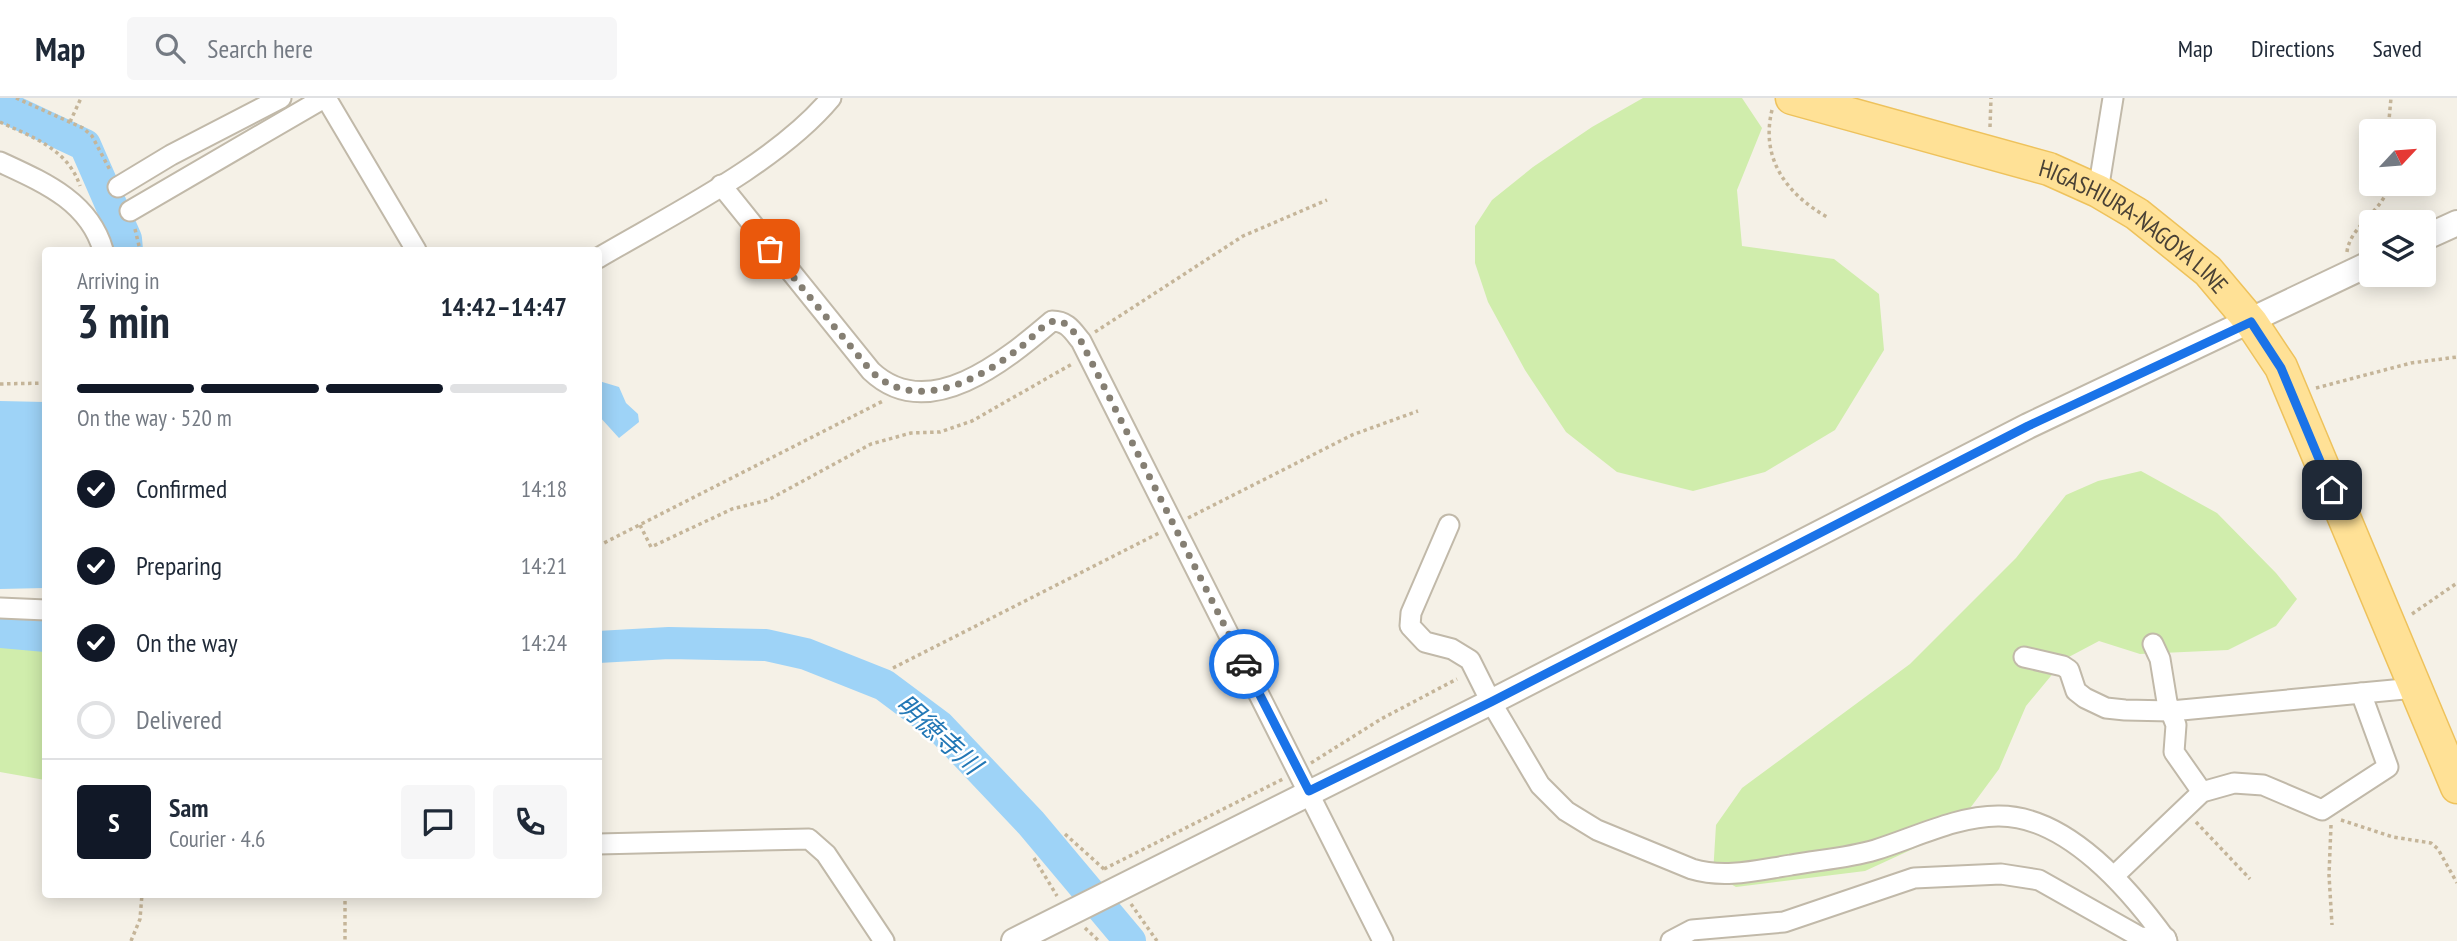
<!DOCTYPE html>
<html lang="en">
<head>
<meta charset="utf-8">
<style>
  body { margin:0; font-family:"PT Sans Narrow","Noto Sans JP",sans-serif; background:#f6f6f7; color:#1f2937; height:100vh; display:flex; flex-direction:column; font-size:26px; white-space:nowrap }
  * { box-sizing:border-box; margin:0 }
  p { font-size:23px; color:#747a83 }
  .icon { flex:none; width:38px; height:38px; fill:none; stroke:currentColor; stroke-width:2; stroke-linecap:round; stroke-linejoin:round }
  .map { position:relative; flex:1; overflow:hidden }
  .sheet { position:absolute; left:42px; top:149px; width:560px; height:651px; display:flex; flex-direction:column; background:#fff; border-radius:7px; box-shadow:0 4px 18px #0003 }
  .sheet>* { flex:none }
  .needle { width:46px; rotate:64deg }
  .buttons { position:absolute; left:2359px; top:21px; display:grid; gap:14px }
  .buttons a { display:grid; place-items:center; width:77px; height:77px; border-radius:7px; background:#fff; box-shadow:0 4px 18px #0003; font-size:35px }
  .pin { position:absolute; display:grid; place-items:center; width:60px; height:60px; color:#fff; margin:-30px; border-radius:14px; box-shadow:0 4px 10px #0006 }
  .courier { position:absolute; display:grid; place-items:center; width:70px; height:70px; margin:-35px; border:5px solid #1a73e8; border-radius:50%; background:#fff; color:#222; box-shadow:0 2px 9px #0007 }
  .head em { font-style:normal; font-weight:800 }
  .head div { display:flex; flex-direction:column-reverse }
  .head { display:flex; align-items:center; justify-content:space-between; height:119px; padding:0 35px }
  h1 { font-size:46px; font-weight:800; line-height:52px }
  .bar { display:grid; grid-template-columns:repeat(4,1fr); gap:10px 7px; align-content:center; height:84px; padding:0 35px }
  .bar i { height:9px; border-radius:5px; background:#e0e1e3 }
  .bar .active { background:#111827 }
  .bar p { grid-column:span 4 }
  .line { display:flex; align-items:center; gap:18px; padding:0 35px; border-top:2px solid #e0e1e3 }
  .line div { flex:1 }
  .round { display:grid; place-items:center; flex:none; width:74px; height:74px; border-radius:7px; background:#f6f6f7 }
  ol { padding:0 35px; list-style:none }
  li { display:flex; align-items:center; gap:21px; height:77px }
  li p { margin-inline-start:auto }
  li .icon { padding:7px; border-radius:50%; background:#111827; color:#fff; stroke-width:4 }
  li:last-child { color:#747a83 }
  li i { width:38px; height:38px; border:4px solid #e0e1e3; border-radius:50% }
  header { display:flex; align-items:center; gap:42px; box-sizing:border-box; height:98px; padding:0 35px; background:#fff; border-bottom:2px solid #e0e1e3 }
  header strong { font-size:33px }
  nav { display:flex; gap:38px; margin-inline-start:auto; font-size:24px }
  .search { width:490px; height:63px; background:#f6f6f7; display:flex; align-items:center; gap:18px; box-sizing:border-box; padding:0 24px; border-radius:7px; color:#747a83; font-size:26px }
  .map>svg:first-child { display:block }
  .green { fill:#d0edac }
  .water { fill:#9ed3f7 }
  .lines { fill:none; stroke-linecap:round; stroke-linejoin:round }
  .river { stroke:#9ed3f7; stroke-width:32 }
  .minor-casing { stroke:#c1b9a9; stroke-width:23 }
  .tertiary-casing { stroke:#c1b9a9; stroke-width:28 }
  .primary-casing { stroke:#eec25c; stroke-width:35 }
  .path { stroke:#c5b599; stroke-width:3.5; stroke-dasharray:3.5 3.5; stroke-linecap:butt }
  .minor { stroke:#fff; stroke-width:19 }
  .tertiary { stroke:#fff; stroke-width:24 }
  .primary { stroke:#ffe196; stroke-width:32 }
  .done { stroke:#857f73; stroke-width:7; stroke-dasharray:0 12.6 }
  .route { stroke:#1a73e8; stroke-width:9 }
  .labels { text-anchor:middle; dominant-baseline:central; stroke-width:5; stroke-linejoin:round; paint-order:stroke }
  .street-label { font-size:24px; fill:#494135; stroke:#fff }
  .water-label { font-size:26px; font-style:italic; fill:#2378b6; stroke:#fff }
</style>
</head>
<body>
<header>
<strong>Map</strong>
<div class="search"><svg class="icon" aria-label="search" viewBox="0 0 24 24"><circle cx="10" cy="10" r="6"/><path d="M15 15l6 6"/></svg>Search here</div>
<nav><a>Map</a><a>Directions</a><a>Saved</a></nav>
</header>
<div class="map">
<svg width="2457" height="843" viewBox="0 0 2457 843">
  <rect width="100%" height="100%" fill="#f5f1e7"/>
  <g class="green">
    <polygon points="1643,0 1742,0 1762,30 1737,92 1742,148 1834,161 1879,196 1884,252 1835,332 1765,374 1693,393 1617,374 1566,334 1525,272 1488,204 1475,165 1475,128 1492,102 1533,69 1592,29"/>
    <polygon points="2141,373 2217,415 2276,475 2297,501 2276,528 2228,552 2140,556 2099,543 2065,561 2026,608 1999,671 1954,732 1865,773 1736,789 1713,776 1716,727 1742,690 1910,566 2016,460 2066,397 2098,383"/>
    <polygon points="45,536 46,536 45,682 0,674 0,537"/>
  </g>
  <g class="water">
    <polygon points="599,283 619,289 626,305 638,316 639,324 619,340 599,318"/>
    <polygon points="0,303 45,304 45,490 0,491"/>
  </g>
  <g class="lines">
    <g class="river">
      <polyline points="0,7 85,47 126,141 127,152"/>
      <polyline points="0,534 46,538"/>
      <polyline points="598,549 669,545 766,547 806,556 884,587 939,628 1031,725 1130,843"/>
    </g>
    <defs>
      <g id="minor">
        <polyline points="326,0 416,152"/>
        <path d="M0,64C43,84 89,103 103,152"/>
        <path d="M721,87L871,273C928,327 1005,263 1052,223C1067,223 1072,232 1081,243L1383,843"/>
        <polyline points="118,89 171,57 281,0"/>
        <polyline points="2098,93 2113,0"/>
        <polyline points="130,113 324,0"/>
        <path d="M598,160C671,117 777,65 831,0"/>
        <path d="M1449,427L1411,515L1410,528L1425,544L1452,551L1470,562L1491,604L1540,687L1566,713L1597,732L1692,771C1725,781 1758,772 1791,767C1819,762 1848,760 1875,752C1914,740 1957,718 1998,718C2067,717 2131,793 2167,843"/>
        <polyline points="0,510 46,512"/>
        <polyline points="2153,546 2160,561 2167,604 2176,627 2174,654 2202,694"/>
        <polyline points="2024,559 2063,568 2069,572 2076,593 2085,600 2106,610 2125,612 2171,613 2415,590"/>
        <polyline points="598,746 809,741 826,756 884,843"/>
        <polyline points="2114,778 2202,694 2234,685 2263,687 2322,712 2388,669 2361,595"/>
        <polyline points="1671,843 1692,832 1784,824 1914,780 2001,776 2039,782 2140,839 2166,840"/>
      </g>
      <g id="tertiary">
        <polyline points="2424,140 2457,125"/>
        <polyline points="1014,843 1491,604 2028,328 2371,165"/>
      </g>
      <g id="primary">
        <path id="s1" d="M1792,0L2049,71L2098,93L2137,116L2208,173L2251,224L2281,269L2457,689"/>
      </g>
    </defs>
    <use href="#minor" class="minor-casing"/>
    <use href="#tertiary" class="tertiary-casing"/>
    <use href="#primary" class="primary-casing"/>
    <g class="path">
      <polyline points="16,0 83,30 92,38 110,72"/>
      <path d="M1772,12C1760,61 1787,97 1829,120"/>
      <path d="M0,24C32,39 68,51 80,88"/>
      <polyline points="70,24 81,0"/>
      <polyline points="1990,29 1991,0"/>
      <polyline points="2388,33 2391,0"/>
      <polyline points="135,131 140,152"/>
      <path d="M2347,154C2350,127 2385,112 2389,86"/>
      <polyline points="1095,234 1243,138 1327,102"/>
      <polyline points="0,286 46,285"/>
      <polyline points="2316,290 2411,265 2457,259"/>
      <polyline points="1188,420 1352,337 1418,313"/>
      <polyline points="640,427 651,449 732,411 768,402 871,346 911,335 940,334 972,323 1072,266"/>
      <polyline points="598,448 885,302"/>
      <polyline points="2412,516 2457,485"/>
      <polyline points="893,570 1159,435"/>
      <polyline points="1311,665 1381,621 1457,581"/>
      <polyline points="2341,722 2393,739 2431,745 2438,751 2457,785"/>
      <polyline points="2196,724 2250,781"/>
      <polyline points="2331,727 2329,777 2332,827"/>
      <polyline points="1065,736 1105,772"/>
      <polyline points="1034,760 1057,798"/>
      <polyline points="1104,771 1283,681"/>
      <polyline points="345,796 345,843"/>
      <polyline points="1131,806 1157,843"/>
      <polyline points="1085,830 1099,843"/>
      <polyline points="131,843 140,821 142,796"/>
    </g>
    <use href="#minor" class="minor"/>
    <use href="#tertiary" class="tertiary"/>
    <use href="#primary" class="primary"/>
  </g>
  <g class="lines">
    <path class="done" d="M770,151L871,273C916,316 980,282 1022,248C1031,241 1041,228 1051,224C1064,218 1074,235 1081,243L1244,566"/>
    <polyline class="route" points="1244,566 1309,693 1491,604 2028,328 2251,224 2281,270 2332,392"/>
  </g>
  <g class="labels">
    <g class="street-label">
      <text stroke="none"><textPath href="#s1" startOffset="369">HIGASHIURA-NAGOYA LINE</textPath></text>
    </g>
    <g class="water-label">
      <text transform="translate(939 636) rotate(42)">明徳寺川</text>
    </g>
  </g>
</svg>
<div class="buttons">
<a><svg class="needle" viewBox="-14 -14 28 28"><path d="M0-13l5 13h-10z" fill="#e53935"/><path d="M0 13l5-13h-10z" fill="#747a83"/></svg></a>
<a><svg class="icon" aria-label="layers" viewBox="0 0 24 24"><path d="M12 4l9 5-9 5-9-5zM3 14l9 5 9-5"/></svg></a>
</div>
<div class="pin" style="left:770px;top:151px;background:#ea580c"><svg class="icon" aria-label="bag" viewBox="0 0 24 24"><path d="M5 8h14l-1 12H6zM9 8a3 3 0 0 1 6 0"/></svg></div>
<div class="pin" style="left:2332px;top:392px;background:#1f2937"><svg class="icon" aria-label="home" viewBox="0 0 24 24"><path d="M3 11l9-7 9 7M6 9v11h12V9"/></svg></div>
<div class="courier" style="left:1244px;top:566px"><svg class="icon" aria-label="car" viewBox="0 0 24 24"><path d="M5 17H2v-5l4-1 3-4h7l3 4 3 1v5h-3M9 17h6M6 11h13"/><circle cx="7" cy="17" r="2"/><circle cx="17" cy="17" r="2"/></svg></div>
<section class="sheet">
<div class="head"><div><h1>3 min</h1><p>Arriving in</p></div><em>14:42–14:47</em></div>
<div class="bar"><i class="active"></i><i class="active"></i><i class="active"></i><i></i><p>On the way · 520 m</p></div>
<ol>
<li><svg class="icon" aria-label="check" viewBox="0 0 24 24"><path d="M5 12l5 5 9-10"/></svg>Confirmed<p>14:18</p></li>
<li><svg class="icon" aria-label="check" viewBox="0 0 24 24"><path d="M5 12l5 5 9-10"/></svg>Preparing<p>14:21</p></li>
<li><svg class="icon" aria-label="check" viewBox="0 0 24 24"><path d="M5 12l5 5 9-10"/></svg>On the way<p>14:24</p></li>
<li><i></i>Delivered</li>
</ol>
<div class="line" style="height:126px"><b class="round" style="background:#111827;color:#fff">S</b><div><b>Sam</b><p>Courier · 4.6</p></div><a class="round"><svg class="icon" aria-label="chat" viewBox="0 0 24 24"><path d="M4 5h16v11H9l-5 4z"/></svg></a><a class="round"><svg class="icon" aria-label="phone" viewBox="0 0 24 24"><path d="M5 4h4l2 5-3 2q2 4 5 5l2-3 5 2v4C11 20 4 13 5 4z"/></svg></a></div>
</section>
</div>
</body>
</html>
